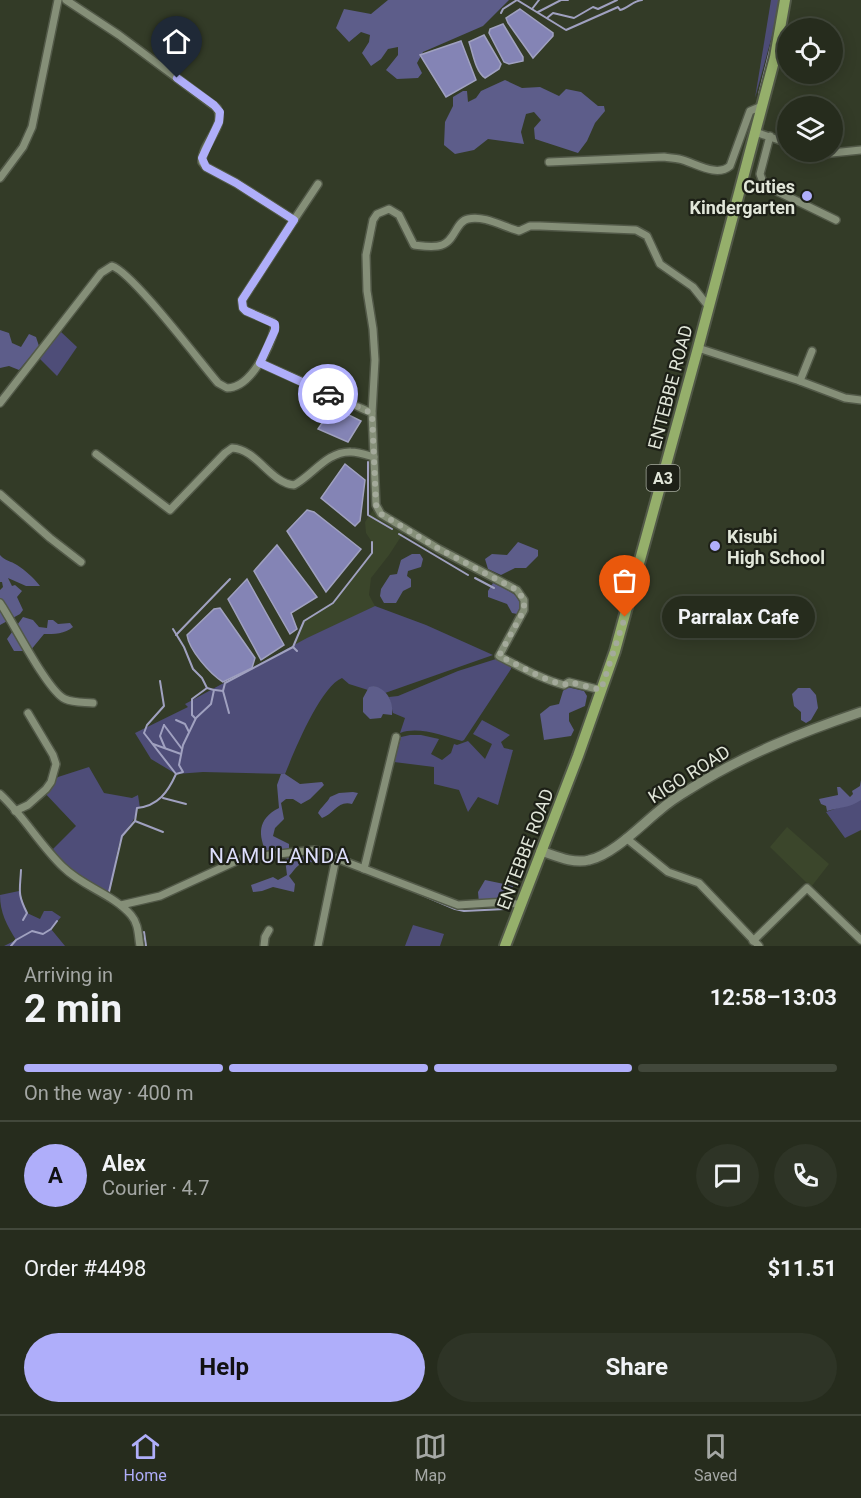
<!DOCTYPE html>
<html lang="en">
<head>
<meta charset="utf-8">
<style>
  body { margin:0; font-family:Roboto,sans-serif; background:#2e3426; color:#f1f3f6; height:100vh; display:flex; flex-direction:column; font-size:22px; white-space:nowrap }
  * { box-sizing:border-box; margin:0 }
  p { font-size:20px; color:#a4a7a4 }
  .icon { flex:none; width:33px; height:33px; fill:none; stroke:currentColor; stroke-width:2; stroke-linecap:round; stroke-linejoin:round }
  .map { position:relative; height:946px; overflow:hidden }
  .details { display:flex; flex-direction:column; background:#262c1d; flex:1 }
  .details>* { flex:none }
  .fabs { position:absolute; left:777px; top:18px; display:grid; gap:12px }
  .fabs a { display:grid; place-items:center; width:66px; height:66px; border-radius:50%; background:#262c1d; box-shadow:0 3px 15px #0003,0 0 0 2px #42483b; font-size:30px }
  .pin { position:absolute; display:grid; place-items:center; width:51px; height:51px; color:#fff; margin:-62px -26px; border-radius:50% 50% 50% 0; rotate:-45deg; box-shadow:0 0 6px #0007 }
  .pin .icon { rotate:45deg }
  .courier { position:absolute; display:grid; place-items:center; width:60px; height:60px; margin:-30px; border:4px solid #afaefa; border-radius:50%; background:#fff; color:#222; box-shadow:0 2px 8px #0007 }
  .bubble { position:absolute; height:42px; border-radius:21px; background:#262c1d; box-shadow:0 3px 15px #0003,0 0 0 2px #42483b; font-size:20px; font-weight:700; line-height:42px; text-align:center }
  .overview em { font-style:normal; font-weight:700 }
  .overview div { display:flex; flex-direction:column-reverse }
  .overview { display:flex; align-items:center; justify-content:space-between; height:102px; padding:0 24px }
  h1 { font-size:39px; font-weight:700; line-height:45px }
  .bar { display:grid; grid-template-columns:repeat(4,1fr); gap:9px 6px; align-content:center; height:72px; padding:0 24px }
  .bar i { height:8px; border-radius:4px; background:#42483b }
  .bar .active { background:#afaefa }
  .bar p { grid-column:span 4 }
  .line { display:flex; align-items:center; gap:15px; padding:0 24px; border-top:2px solid #42483b }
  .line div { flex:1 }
  .round { display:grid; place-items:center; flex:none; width:63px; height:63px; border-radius:32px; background:#2e3426 }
  .primary-button { display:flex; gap:12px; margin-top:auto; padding:12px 24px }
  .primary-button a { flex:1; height:69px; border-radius:36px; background:#afaefa; color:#111; font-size:24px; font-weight:700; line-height:69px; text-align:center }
  .primary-button a+a { background:#2e3426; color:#f1f3f6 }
  .tab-bar { display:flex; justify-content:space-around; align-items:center; height:84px; border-top:2px solid #42483b; background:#262c1d; font-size:16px; color:#a4a7a4 }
  .tab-bar a { display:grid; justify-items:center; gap:3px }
  .tab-bar .active { color:#afaefa }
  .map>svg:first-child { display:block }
  .built { fill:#3b462b }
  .green { fill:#4e4d78 }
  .forest { fill:#5d5d8a }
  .water { fill:#8484b5; stroke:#a0a1c0; stroke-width:1.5 }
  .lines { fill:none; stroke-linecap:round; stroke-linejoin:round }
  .stream { stroke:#a0a1c0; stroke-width:2 }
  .street-casing { stroke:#525948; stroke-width:10 }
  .secondary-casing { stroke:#525948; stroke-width:12 }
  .primary-casing { stroke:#525948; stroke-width:14 }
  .street { stroke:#858f78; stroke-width:7 }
  .secondary { stroke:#858f78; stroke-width:9 }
  .primary { stroke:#95af6b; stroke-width:10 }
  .done { stroke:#a4aa9b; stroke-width:6; stroke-dasharray:0 10.8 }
  .route { stroke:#afaefa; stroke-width:8 }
  .poi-dot { fill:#afaefa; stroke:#1d2017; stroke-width:2 }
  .labels { text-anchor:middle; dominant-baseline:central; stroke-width:4.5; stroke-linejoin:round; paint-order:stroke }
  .shield { fill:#1d2017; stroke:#a6ab9f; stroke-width:1.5 }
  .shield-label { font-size:16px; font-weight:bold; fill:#e1e6d9 }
  .poi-label { font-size:18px; font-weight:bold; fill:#e1e6d9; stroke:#1d2017; text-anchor:end }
  .street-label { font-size:18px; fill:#e1e6d9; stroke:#1d2017 }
  .quarter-label { font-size:21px; letter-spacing:1.5px; fill:#dddefb; stroke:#1d2017 }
</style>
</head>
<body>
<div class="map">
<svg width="861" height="946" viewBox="0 0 861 946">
  <rect width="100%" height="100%" fill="#333b27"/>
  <g class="built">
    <polygon points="374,509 375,513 404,532 389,555 371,578 369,595 375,606 293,647 304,621 333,603 372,554 372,542 366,533 365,522"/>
    <polygon points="787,827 829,864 811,887 770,847"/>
  </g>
  <g class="green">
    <polygon points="771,0 780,0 772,36 755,98"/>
    <polygon points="60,331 77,347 57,376 39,358"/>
    <path d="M375,606L426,625L493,655L385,693L374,686L368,690L349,684L342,678C320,687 294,752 285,774L203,772L176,774L151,759L135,733L188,707L185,704L307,638Z"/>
    <path d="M496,659L511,666V669L464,740L462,741C443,736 419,726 400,733L405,718L393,713L389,697L398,696L458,671Z"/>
    <polygon points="482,720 510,735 501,742 504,748 513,750 498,805 478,797 468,812 459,790 434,784 434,767 394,762 401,737 410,735 421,735 439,739 431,754 442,760 451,753 454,744 457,745 468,741 485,759 492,744 473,734"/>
    <path d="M89,767L104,793L132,798L138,795L140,808L137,809C136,822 126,827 121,838C114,857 115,878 108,896L66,866L53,849L76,826L42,790L58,777Z"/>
    <polygon points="861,795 861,830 845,838 826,812 846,805"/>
    <path d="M19,891L27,913L40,919L44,911H52L61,917L51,929L65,946H4L16,940C7,925 0,913 0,895Z"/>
    <polygon points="413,925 444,934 440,946 405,946"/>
  </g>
  <g class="forest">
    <polygon points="388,0 509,0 483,26 423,52 417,63 422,73 418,78 397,79 386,70 398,55 398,47 388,49 381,59 371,66 362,53 369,42 370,35 361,32 349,42 336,28 344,9 371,14"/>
    <polygon points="505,80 522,88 540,87 559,96 566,89 581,92 598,106 604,106 605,111 595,123 587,141 578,153 535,139 534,128 541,120 534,112 526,114 521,132 524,144 488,139 474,150 455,154 444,145 445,122 453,106 453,97 463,91 467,91 468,102 476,98 481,91"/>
    <polygon points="0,330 9,333 12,343 21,347 29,334 36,337 39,346 19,370 9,366 0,368"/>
    <polygon points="518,542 538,550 538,556 526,568 515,568 501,575 488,569 485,559 492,554 507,555"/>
    <polygon points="412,554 420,554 423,559 421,567 408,571 407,576 411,579 411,587 403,591 396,603 384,603 380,596 381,589 390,575 397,574 401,560"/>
    <path d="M0,555C5,561 11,561 17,565C26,571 33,577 40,586H26L8,578L12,586L15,585L22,591L17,597L23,610L20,614L0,625V590L3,587L2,582H0Z"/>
    <path d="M493,583C507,590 527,596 517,614L512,613L507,604L488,597V591Z"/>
    <path d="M23,617L33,620L39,627L47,628L48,620H53L58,624L70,623L73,627C65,634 54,634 44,634L30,651H14L7,639Z"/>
    <path d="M374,686C387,689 394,702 392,715L383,714L381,718L370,719L363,712V698L369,687Z"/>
    <polygon points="567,687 584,691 587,696 585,706 569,713 569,721 574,730 571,736 544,740 540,714 550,706 559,704 563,691"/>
    <polygon points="798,688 810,688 816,695 818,708 811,720 806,723 801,720 801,712 794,706 792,694"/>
    <path d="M281,774H285L300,784L322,782L324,785L310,799L301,804L293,799H286L281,803L284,819L275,828L273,836L289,844V849L267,854C258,835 257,819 279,808L277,785Z"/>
    <path d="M861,780V800C850,808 840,807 827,811L826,806L821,804L819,799L838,795L837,787H840L850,797L853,794L852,791L860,786Z"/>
    <path d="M353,792L358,793L352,804C338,800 334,814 322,818L318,813C321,807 327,803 330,797L339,793Z"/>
    <path d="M300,855H326L330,862C320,866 309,858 299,865C295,868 292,873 289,876L295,884L294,892L273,887L262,891L253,892L251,885L273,877L278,880L287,875L285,859Z"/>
    <polygon points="485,880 513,886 510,898 505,904 479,903 478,892"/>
  </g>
  <g class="water">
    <polygon points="520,9 553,33 553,36 533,58 508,23 506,18"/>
    <polygon points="503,24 523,57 523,61 509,64 504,62 489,33 490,29"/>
    <path d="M484,35L501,64L499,69L485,78C475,71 473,53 469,42Z"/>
    <polygon points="461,41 476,80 446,97 420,55"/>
    <polygon points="333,407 361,421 348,442 318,429"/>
    <polygon points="345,464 365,480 360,521 355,526 321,498"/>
    <polygon points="307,510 314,512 361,549 326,592 287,531"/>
    <polygon points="277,545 317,597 291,613 297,629 290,634 254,571"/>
    <polygon points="247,579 284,645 261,660 228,599"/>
    <path d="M220,608L255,658L252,668L223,682C210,674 189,650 187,635L214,609Z"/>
  </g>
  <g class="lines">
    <g class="stream">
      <polyline points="532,9 539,0"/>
      <polyline points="538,12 561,0 568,0"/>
      <path d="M501,13L503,9L517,0L566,30L618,7L620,10C628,8 633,1 642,0"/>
      <polyline points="547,18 553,13 574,18 593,7 598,9 617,0"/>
      <polyline points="759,94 773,38"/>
      <polyline points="368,462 368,515 392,529"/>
      <polyline points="399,534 468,575"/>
      <polyline points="475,578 494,588"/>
      <polyline points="176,635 230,579"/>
      <polyline points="293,647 304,621 333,603 372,553 372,542"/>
      <polyline points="160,681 164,706 147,725 144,733 176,774"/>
      <polyline points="215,690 223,691 225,683 293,647 297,651"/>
      <polyline points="223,691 229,713"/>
      <polyline points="195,718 192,715 192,699 207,688"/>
      <polyline points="176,720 185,724 189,732"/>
      <polyline points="164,725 182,749"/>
      <polyline points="164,725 160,736 165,748"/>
      <polyline points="153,744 181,754"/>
      <polyline points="163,798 186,804"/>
      <polyline points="135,821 163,832"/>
      <path d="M21,870C20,891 17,893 27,913L23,920"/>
      <path d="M109,892L122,836L135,821L137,808C158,806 168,792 176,774L183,772L179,765L183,745L196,718L211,704L214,690L207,688L202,678L193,669L184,647L173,629"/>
      <polyline points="415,892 455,909 464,911 505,909"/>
      <polyline points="144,932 146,946"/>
      <polyline points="11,946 16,940 32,931 43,934 51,929 57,921"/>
    </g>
    <defs>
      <g id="street">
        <polyline points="755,132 788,143"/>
        <polyline points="770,136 760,174 764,185 836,220"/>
        <polyline points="810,152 822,154 861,150"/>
        <path d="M549,162L664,157C669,158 674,158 679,159C694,162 716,178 730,166L750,111L762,106"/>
        <polyline points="0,178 23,147 32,127 58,0"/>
        <polyline points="294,220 318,184"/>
        <polyline points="698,348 800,381"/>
        <polyline points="812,351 800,381 845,398 861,400"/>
        <path d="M260,363L372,413L376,505L381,514L439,549L517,590L524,600V610L499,656C521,667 541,679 564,685L569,682L601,690"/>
        <path d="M0,403L101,273L112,266C132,272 200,362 218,383L227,388C251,388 270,347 275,327L272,322L246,311L243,308L242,300L294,220L236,183L206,167L202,162C201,144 227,126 217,108L119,35L66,0"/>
        <path d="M372,413L375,360L373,329L367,291L366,255L373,220L377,214L389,209L399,215L414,245C423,246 434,248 442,245C455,241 456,221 468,219C484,215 504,227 519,231L530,226H540L636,230L647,236L660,264L693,287L709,307"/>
        <path d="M96,454L170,510L225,453L232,448C257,449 270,483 294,485C313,475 327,451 351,452C358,452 367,455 374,457"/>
        <polyline points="0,494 50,538 81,562"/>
        <path d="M0,603C13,622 48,692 65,699C74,703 84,702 93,703"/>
        <path d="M0,794C23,815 40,845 63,867C83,887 113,894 131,915C139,924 138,936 140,946"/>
        <polyline points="15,811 28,805 46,789 51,782 56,764 53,755 28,713"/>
        <polyline points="626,838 668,872 699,883 759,946"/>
        <polyline points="364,869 396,737"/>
        <polyline points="121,905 160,896 243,858 315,850 458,905 506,902 521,905"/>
        <polyline points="753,941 807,888 861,940"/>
        <polyline points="264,946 265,937 269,930"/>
        <polyline points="318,946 336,858"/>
      </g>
      <path id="secondary" d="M541,851C556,856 573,864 589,860C613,855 641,825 660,810C669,802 680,795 690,789C743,755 802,732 861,712"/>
      <polyline id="primary" points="505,946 578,756 615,651 698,348 775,57 785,0"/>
    </defs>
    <use href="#street" class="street-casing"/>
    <use href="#secondary" class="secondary-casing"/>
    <use href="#primary" class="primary-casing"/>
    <use href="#street" class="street"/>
    <use href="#secondary" class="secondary"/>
    <use href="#primary" class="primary"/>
  </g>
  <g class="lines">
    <path class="done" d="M328,394L372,413L376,505L381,514L439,549L517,590L524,600V610L499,656C521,666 541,679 564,685L569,682L601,690L625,617"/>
    <polyline class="route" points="177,78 214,105 220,112 219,122 202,158 206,167 236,183 294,220 242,300 243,308 246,311 275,324 275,330 260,363 328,394"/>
  </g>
  <g class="poi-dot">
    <circle cx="807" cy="196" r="6"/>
    <circle cx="715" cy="546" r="6"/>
  </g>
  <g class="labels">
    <rect class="shield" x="646.5" y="465" width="33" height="26" rx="4.5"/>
    <g class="shield-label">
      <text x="663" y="478">A3</text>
    </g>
    <g class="poi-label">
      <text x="795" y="186">Cuties<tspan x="795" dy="21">Kindergarten</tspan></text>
      <text x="727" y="536" text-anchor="start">Kisubi<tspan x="727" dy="21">High School</tspan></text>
    </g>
    <g class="street-label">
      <text transform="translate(670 387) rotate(-75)">ENTEBBE ROAD</text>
      <text transform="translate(689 774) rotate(-32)">KIGO ROAD</text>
      <text transform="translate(525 849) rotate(-69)">ENTEBBE ROAD</text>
    </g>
    <g class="quarter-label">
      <text x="280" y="856">NAMULANDA</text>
    </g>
  </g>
</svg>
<div class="fabs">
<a><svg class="icon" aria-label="locate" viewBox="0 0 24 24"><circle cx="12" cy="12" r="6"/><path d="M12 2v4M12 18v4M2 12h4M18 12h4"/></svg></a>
<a><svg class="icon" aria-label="layers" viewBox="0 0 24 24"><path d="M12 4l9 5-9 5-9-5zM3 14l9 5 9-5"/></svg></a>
</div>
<div class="pin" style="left:625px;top:617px;background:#ea580c"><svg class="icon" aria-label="bag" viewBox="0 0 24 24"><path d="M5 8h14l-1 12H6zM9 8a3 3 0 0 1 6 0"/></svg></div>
<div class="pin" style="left:177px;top:78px;background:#1f2937"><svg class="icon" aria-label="home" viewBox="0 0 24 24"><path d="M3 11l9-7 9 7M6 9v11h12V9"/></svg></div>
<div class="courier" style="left:328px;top:394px"><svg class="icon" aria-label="car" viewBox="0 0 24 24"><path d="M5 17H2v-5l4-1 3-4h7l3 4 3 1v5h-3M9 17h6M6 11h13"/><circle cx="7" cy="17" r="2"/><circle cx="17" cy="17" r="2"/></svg></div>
<div class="bubble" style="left:662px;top:596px;width:153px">Parralax Cafe</div>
</div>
<section class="details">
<div class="overview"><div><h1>2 min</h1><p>Arriving in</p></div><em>12:58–13:03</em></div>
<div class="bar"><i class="active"></i><i class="active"></i><i class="active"></i><i></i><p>On the way · 400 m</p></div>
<div class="line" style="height:108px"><b class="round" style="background:#afaefa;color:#111">A</b><div><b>Alex</b><p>Courier · 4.7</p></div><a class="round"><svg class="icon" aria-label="chat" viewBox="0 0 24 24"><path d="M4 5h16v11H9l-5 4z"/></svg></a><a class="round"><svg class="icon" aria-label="phone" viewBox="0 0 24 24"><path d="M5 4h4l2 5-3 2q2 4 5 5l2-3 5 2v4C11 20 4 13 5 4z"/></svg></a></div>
<div class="line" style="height:78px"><div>Order #4498</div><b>$11.51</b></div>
<div class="primary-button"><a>Help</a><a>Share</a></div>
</section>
<nav class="tab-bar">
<a class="active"><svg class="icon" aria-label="home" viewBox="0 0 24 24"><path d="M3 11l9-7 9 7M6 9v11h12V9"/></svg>Home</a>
<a><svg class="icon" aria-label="map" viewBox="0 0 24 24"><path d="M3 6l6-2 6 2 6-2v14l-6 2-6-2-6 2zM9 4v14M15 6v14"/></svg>Map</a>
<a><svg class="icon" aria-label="saved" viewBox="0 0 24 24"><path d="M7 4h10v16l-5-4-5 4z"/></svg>Saved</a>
</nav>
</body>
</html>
